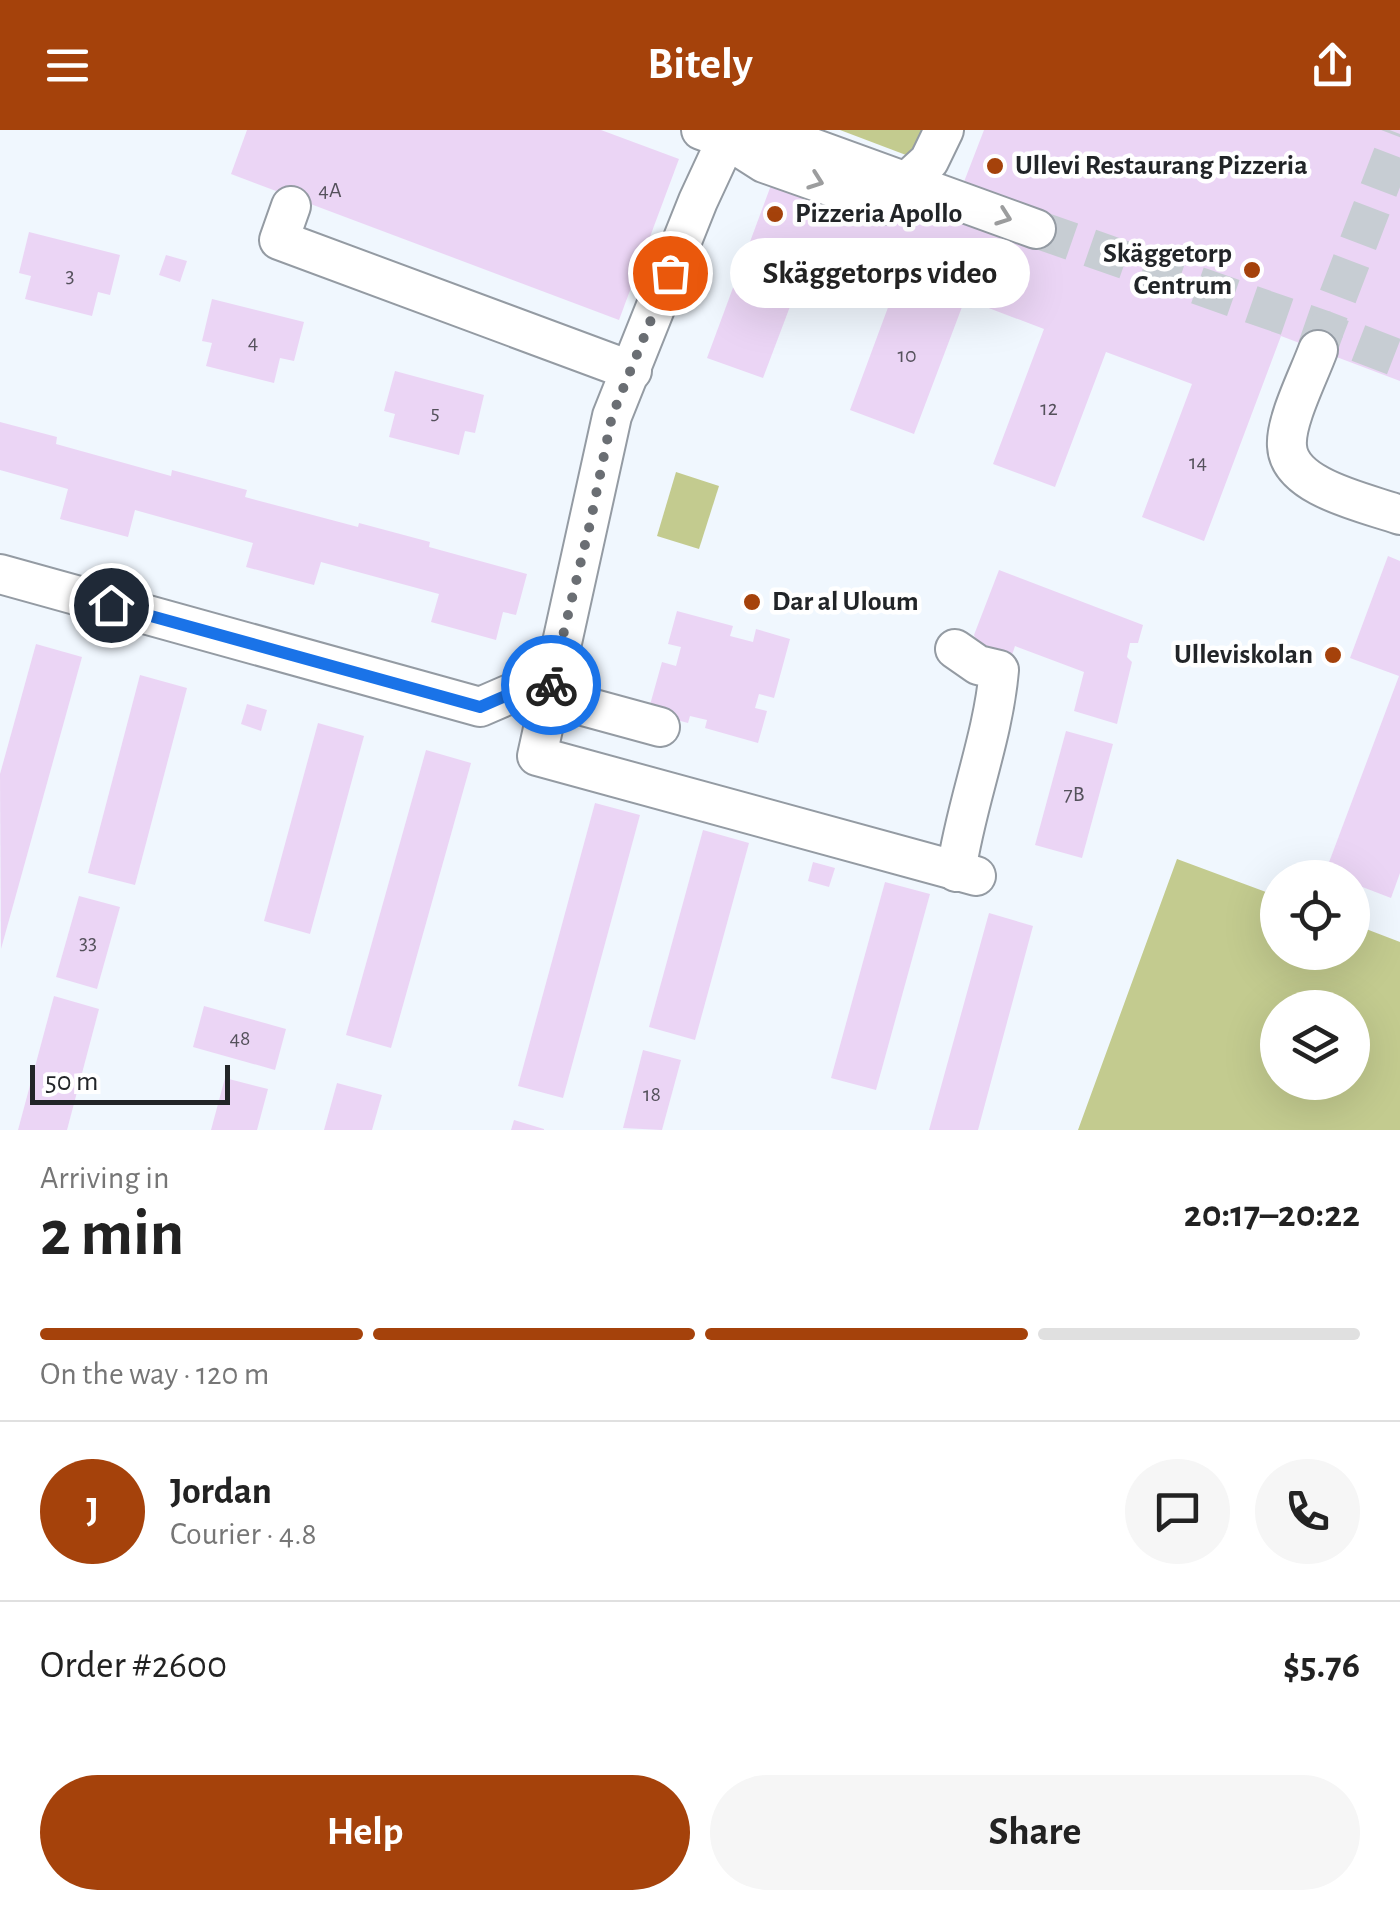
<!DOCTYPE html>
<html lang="en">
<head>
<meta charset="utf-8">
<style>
  body { margin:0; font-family:"Alegreya Sans",sans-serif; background:#f6f6f6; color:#222; height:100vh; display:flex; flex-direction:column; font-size:38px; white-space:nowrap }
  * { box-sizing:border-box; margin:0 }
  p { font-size:32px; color:#767676 }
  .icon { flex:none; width:55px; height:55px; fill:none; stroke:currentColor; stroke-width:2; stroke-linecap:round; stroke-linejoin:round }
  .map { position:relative; height:1000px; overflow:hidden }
  .drawer { display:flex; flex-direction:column; background:#fff; flex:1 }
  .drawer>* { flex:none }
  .buttons { position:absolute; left:1260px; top:730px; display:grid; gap:20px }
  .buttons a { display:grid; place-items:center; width:110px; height:110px; border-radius:50%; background:#fff; box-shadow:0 10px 40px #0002; font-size:50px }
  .scale { position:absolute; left:30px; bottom:25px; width:200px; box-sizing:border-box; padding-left:10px; border:5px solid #222528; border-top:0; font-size:28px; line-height:35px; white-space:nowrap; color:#222528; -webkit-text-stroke:8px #fff; paint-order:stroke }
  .pin { position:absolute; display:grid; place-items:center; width:85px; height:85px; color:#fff; margin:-42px; border:5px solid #fff; border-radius:50%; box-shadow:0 2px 10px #0007 }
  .courier { position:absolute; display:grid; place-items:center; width:100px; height:100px; margin:-50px; border:8px solid #1a73e8; border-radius:50%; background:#fff; color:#222; box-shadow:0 2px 12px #0007 }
  .bubble { position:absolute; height:70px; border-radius:35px; background:#fff; box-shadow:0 10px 40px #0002; font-size:32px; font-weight:700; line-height:70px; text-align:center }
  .headline em { font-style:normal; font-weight:700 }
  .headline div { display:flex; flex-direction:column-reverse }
  .headline { display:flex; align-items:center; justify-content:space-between; height:170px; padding:0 40px }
  h1 { font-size:65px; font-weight:700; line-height:75px }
  .bar { display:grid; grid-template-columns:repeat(4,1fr); gap:15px 10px; align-content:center; height:120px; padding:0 40px }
  .bar i { height:12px; border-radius:8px; background:#e0e0e0 }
  .bar .current { background:#a5420b }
  .bar p { grid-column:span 4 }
  .line { display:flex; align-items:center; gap:25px; padding:0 40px; border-top:2px solid #e0e0e0 }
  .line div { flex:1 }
  .round { display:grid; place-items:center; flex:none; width:105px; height:105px; border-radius:52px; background:#f6f6f6 }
  .primary-button { display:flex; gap:20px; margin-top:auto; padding:20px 40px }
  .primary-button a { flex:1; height:115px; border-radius:60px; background:#a5420b; color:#fff; font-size:40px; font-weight:700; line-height:115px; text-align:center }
  .primary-button a+a { background:#f6f6f6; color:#222 }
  header { display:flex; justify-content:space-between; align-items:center; height:130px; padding:0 40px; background:#a5420b; color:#fff; font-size:45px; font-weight:700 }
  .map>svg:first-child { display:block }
  .green { fill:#c3cb8f; fill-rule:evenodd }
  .building { fill:#ebd5f5 }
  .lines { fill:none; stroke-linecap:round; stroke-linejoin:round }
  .minor-tunnel { stroke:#c7cdd3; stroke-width:38; stroke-dasharray:38 19; stroke-linecap:butt }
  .minor-casing { stroke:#949ba3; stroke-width:42 }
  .minor { stroke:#fff; stroke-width:38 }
  .oneway { stroke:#9c9d9e }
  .done { stroke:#6a6e73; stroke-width:10; stroke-dasharray:0 18 }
  .route { stroke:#1a73e8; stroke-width:12 }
  .poi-dot { fill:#a5420b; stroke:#fff; stroke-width:4 }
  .labels { text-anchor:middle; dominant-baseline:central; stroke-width:9; stroke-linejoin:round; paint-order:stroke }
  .number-label { font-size:22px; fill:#54515b }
  .poi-label { font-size:28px; font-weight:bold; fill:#222528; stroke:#fff; text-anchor:start }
</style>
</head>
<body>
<header><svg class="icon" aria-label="menu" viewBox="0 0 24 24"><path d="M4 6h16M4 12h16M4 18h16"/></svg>Bitely<svg class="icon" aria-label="share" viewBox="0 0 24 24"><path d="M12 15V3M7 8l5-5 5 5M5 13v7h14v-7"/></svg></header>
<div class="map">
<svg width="1400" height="1000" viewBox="0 0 1400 1000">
  <rect width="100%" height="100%" fill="#f0f7fe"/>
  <g class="green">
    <polygon points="840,0 929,0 913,22 906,25"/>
    <polygon points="676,342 719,356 699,419 657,406"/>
    <path d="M1177,729L1277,766L1278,822H1352L1353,794L1400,812V1000H1078ZM1278,878H1352V952H1278Z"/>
  </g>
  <g class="building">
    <polygon points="247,0 601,0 679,29 619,190 231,44"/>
    <polygon points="984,0 1400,0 1400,251 1281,206 1204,411 1142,387 1192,254 1106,222 1055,357 993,334 1044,199 965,169 914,304 850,280 900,145 814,113 763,248 707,228 784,20 962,57"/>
    <polygon points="29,102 120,125 110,165 98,162 92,186 25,169 31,146 19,143"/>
    <polygon points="166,125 187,131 180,152 159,145"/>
    <polygon points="212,169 304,192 294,231 280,228 274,253 206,236 212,213 202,211"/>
    <polygon points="395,241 484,265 475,303 465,301 459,325 389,307 395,284 384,281"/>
    <polygon points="0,292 57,307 56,314 171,346 172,340 247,360 245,367 358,397 359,393 430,412 429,417 527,444 516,485 503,482 496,510 431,492 439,464 321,432 314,455 246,437 253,413 135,380 128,407 60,389 68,359 0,340"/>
    <polygon points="1388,426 1400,431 1400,743 1391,768 1352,753 1352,748 1325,743 1399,546 1350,528"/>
    <polygon points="999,440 1143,495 1138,513 1130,513 1127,527 1132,532 1117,594 1074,581 1084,542 1015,516 1011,528 978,516 974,505"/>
    <polygon points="677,481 733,496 730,506 753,512 756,499 790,509 774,568 759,564 755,578 767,581 758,613 705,598 707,590 690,586 688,593 648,582 662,532 676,536 681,517 668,514"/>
    <polygon points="36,514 82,527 1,819 0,644"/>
    <polygon points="140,545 187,558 135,755 88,743"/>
    <polygon points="247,574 267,580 261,601 241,594"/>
    <polygon points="318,593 364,606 310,804 264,791"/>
    <polygon points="1066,601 1113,614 1082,728 1035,715"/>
    <polygon points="426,620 471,633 391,918 346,905"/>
    <polygon points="595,673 640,685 563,968 518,956"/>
    <polygon points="703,700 749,713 695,910 649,897"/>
    <polygon points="813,732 835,738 829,757 808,751"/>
    <polygon points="885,752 930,764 876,960 831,948"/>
    <polygon points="79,766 120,777 97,859 56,847"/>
    <polygon points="989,783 1033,796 978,1000 929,1000"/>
    <polygon points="54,866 99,879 67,1000 18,1000"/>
    <polygon points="204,876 286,899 275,940 193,917"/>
    <polygon points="643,920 681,930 662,1000 623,998"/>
    <polygon points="225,948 268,959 257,1000 211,1000"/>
    <polygon points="337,953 382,965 372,1000 324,1000"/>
    <polygon points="514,990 544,999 544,1000 511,1000"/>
  </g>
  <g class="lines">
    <g class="minor-tunnel">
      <polyline points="1036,99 1325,200 1400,4"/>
      <polyline points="1318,220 1325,200 1400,229"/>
    </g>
    <defs>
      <g id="minor">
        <polyline points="701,0 728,10 764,33 883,75 898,68 906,52 929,31 944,0"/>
        <polyline points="731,0 698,71 612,286 537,626 976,746"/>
        <polyline points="763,0 1036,99"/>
        <polyline points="291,76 279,110 632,241"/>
        <path d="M1318,220C1309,245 1285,291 1287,316C1289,358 1367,373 1400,385"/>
        <polyline points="0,444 480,577 510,564 550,567 660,597"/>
        <path d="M955,519L978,535L999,540C993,609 966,673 956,742"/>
      </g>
    </defs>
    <use href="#minor" class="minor-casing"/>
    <use href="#minor" class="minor"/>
  </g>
  <defs><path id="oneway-chevron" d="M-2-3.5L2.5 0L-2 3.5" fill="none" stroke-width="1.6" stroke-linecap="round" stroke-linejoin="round" transform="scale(2.5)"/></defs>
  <g class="oneway">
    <use href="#oneway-chevron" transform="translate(816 51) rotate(20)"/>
    <use href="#oneway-chevron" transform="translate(1004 87) rotate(20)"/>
  </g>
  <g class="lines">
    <polyline class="done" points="551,555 590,394 612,286 670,143"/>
    <polyline class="route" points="111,475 480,577 510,564 550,567 551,555"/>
  </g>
  <g class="poi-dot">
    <circle cx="995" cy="36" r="10"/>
    <circle cx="775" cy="84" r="10"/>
    <circle cx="1252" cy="140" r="10"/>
    <circle cx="752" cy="472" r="10"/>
    <circle cx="1333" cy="525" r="10"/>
  </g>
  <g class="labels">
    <g class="number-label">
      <text x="330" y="60">4A</text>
      <text x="70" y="145">3</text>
      <text x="253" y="212">4</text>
      <text x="907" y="225">10</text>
      <text x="1049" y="278">12</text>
      <text x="435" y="282">5</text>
      <text x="1198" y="332">14</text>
      <text x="1074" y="664">7B</text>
      <text x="88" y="812">33</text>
      <text x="240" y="908">48</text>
      <text x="652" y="964">18</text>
    </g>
    <g class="poi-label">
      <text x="1015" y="36">Ullevi Restaurang Pizzeria</text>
      <text x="795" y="84">Pizzeria Apollo</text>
      <text x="1232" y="124" text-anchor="end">Skäggetorp<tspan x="1232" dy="32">Centrum</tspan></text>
      <text x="772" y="472">Dar al Uloum</text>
      <text x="1313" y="525" text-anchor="end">Ulleviskolan</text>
    </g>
  </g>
</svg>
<div class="buttons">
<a><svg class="icon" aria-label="locate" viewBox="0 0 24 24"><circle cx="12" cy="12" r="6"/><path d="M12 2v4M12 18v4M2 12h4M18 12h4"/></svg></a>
<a><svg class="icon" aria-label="layers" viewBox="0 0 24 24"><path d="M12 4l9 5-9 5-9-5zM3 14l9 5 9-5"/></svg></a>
</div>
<div class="scale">50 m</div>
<div class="pin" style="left:670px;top:143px;background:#ea580c"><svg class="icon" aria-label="bag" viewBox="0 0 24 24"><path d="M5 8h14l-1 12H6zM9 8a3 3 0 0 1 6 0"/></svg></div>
<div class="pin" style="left:111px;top:475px;background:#1f2937"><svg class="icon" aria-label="home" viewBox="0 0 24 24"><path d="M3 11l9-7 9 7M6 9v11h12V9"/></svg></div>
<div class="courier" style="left:551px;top:555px"><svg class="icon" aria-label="bike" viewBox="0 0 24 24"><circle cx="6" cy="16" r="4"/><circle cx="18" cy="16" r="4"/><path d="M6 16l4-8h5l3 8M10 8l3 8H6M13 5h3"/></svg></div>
<div class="bubble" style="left:730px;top:108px;width:300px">Skäggetorps video</div>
</div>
<section class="drawer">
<div class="headline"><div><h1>2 min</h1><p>Arriving in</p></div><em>20:17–20:22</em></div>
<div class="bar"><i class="current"></i><i class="current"></i><i class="current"></i><i></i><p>On the way · 120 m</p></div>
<div class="line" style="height:180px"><b class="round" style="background:#a5420b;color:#fff">J</b><div><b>Jordan</b><p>Courier · 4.8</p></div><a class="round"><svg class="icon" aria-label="chat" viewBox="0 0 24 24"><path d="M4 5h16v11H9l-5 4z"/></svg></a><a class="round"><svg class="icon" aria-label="phone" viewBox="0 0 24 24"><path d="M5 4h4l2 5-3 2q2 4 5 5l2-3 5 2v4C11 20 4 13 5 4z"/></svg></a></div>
<div class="line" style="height:130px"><div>Order #2600</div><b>$5.76</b></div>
<div class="primary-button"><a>Help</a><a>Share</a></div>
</section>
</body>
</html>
